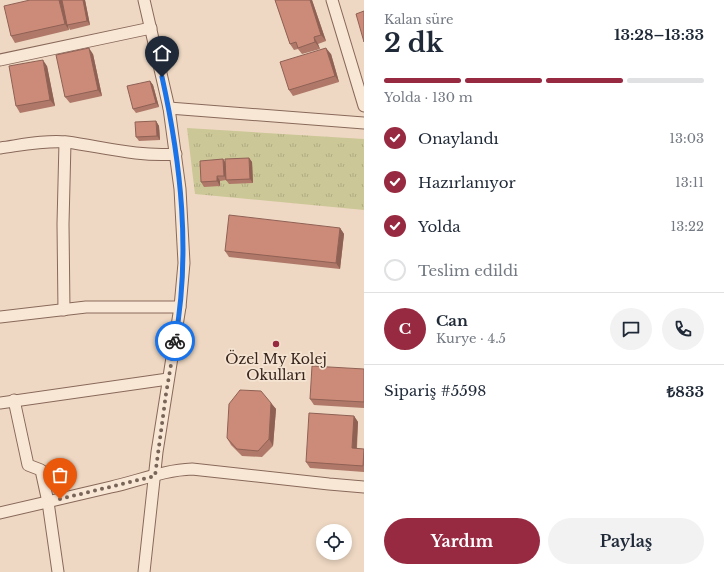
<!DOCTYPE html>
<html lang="tr">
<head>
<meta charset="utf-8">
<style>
  body { margin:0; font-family:"Libre Baskerville",serif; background:#f2f2f3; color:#1f2937; height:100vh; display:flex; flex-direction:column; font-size:15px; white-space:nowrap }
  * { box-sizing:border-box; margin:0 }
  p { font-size:13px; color:#747a83 }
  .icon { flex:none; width:22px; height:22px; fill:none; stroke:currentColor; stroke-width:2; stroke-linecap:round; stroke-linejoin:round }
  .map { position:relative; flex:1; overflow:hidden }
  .sheet { display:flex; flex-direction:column; background:#fff; width:360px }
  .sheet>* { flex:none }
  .fabs { position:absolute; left:316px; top:524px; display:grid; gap:8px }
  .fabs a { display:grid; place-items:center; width:36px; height:36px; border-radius:50%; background:#fff; box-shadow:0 2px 6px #0003; font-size:20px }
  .pin { position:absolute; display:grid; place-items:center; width:34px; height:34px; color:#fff; margin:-41px -17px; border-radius:50% 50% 50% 0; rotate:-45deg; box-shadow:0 0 4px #0007 }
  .pin .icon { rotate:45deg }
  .courier { position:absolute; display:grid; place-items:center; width:40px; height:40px; margin:-20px; border:3px solid #1a73e8; border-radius:50%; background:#fff; color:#222; box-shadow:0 1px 5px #0007 }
  .summary em { font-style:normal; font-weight:700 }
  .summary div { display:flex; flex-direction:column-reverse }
  .summary { display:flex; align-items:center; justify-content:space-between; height:68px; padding:0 20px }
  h1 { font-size:26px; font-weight:700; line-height:30px }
  .bar { display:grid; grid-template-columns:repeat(4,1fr); gap:6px 4px; align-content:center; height:48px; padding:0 20px }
  .bar i { height:5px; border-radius:3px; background:#e0e1e3 }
  .bar .current { background:#972a41 }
  .bar p { grid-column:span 4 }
  .line { display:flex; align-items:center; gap:10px; padding:0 20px; border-top:1px solid #e0e1e3 }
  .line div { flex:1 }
  .round { display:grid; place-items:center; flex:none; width:42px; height:42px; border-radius:21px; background:#f2f2f3 }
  ol { padding:0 20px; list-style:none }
  li { display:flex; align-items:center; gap:12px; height:44px }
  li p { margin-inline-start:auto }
  li .icon { padding:4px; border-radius:50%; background:#972a41; color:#fff; stroke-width:4 }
  li:last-child { color:#747a83 }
  li i { width:22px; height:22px; border:2px solid #e0e1e3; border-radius:50% }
  .cta { display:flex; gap:8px; margin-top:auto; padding:8px 20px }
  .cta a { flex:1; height:46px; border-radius:24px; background:#972a41; color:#fff; font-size:16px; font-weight:700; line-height:46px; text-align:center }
  .cta a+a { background:#f2f2f3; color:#1f2937 }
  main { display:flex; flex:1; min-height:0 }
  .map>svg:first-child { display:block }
  .grass { fill:url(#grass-tufts) }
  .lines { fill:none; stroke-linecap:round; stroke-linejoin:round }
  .street-casing { stroke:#88695a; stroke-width:13 }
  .street { stroke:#f9e7d6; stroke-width:11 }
  .wall { fill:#af7868 }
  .shaded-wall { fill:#8f6155 }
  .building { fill:#cc8b79; stroke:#8f6155 }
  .done { stroke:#786458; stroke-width:4; stroke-dasharray:0 7.2 }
  .route { stroke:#1a73e8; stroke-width:5 }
  .poi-dot { fill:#972a41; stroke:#f5e4d2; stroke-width:1.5 }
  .labels { text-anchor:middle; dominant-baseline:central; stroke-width:3.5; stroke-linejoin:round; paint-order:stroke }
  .poi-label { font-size:14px; fill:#38251e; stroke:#f5e4d2 }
</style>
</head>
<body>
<main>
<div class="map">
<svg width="364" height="572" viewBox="0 0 364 572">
  <defs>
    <pattern id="grass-tufts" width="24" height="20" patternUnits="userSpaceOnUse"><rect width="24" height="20" fill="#ccc797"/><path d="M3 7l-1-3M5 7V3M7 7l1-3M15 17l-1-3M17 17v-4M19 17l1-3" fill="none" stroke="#b0ab82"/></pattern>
  </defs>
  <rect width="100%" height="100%" fill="#eed8c3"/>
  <polygon class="grass" points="187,128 364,139 364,210 195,194"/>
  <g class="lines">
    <defs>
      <g id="street">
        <polyline points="332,0 364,106"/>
        <polyline points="0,60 151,28"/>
        <polyline points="169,108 364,123"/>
        <path d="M0,148C22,145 45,140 67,142C103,147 138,157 176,154"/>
        <polyline points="64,310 63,224 65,142"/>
        <polyline points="0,317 86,307 180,307"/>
        <polyline points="14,400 28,465 41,470 48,502 58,572"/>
        <polyline points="0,403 168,379"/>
        <path d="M0,513C37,504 74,496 111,487C138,481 164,470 192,469L329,484L364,487"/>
        <polyline points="144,572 157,452 180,307 184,263 180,189 169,108 144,0"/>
      </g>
    </defs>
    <use href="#street" class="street-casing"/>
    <use href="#street" class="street"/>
  </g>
  <g class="wall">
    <polygon points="30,0 85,0 90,25 70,30 68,26 69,30 15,43 11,36"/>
    <polygon points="275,0 312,0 326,41 318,44 320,49 302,54 298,49 294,50 290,44"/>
    <polygon points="93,54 102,96 70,103 65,97"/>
    <polygon points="331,54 339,82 293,96 289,90"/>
    <polygon points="47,66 55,106 20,113 16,106"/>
    <polygon points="150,81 153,85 159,107 136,113 133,109"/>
    <polygon points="156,121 159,126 160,140 139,141 136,137"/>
    <polygon points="249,158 252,162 253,183 229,184 226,180 220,181 220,186 204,187 201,182 223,159 226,163"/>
    <polygon points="340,228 344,234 340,269 229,257 225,251"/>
    <polygon points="364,369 364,408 314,405 310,399"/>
    <polygon points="271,403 276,409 273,446 262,457 242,456 231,445 227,438"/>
    <polygon points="354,416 358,422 357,449 364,449 364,472 310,468 306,462"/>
  </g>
  <g class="shaded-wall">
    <polygon points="59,0 62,0 69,30 65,24"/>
    <polygon points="83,0 85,0 90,25 87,21"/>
    <polygon points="310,0 312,0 326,41 321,35"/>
    <polygon points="314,37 318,44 320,49 315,42"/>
    <polygon points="89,48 93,54 102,96 98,90"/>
    <polygon points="326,48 331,54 339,82 335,76"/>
    <polygon points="43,60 47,66 55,106 50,100"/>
    <polygon points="150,81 153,85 159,107 156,103"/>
    <polygon points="156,121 159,126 160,140 157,136"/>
    <polygon points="249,158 252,162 253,183 250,179"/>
    <polygon points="223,159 226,164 227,180 224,176"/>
    <polygon points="217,176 220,181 220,186 217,181"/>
    <polygon points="340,228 344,234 340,269 336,263"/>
    <polygon points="271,403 276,409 273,446 269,439"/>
    <polygon points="354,416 358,422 356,455 352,448"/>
  </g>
  <g class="building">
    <polygon points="30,0 59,0 65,24 11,36 4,6"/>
    <polygon points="62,0 83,0 87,21 67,25"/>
    <polygon points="275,0 310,0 321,35 314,37 315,42 298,48 296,42 290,44"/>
    <polygon points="364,11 364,42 356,14"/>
    <polygon points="89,48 98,90 65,97 56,55"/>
    <polygon points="326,48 335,76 289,90 280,62"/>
    <polygon points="43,60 50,100 16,106 9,66"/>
    <polygon points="150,81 156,103 133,109 127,86"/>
    <polygon points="156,121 157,136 136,137 135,122"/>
    <polygon points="249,158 250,179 226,180 225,159"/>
    <polygon points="223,159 224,176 217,176 217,181 201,182 200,161"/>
    <polygon points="229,215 340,228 336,263 225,251"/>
    <polygon points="312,366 364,369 364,402 310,399"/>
    <polygon points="240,390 261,391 271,403 269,439 258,451 237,449 227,438 229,404"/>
    <polygon points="309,413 354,416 352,448 364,449 363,466 306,462"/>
  </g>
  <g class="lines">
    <polyline class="done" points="60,499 155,476 166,394 175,341"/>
    <path class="route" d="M162,77C181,163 191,253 175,341"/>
  </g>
  <circle class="poi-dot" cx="276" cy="344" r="4"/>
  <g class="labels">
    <g class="poi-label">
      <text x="276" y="359">Özel My Kolej<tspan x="276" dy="16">Okulları</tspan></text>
    </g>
  </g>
</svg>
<div class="fabs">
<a><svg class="icon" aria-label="locate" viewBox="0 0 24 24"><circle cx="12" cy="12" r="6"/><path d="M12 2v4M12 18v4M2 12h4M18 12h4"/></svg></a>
</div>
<div class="pin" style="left:60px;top:499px;background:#ea580c"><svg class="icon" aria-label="bag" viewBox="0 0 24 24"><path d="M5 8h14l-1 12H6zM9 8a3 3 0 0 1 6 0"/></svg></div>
<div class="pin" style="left:162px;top:77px;background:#1f2937"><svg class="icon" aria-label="home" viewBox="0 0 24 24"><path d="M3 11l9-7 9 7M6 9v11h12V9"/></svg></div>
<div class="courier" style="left:175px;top:341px"><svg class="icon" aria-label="bike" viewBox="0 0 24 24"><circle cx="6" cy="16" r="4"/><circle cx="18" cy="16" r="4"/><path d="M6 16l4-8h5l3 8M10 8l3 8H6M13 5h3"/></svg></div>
</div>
<section class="sheet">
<div class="summary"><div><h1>2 dk</h1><p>Kalan süre</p></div><em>13:28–13:33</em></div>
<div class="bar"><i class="current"></i><i class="current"></i><i class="current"></i><i></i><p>Yolda · 130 m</p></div>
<ol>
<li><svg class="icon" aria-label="check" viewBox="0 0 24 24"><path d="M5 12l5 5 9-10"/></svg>Onaylandı<p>13:03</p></li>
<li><svg class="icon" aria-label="check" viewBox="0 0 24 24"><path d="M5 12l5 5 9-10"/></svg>Hazırlanıyor<p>13:11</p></li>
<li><svg class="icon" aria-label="check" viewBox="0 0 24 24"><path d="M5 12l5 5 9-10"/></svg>Yolda<p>13:22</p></li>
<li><i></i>Teslim edildi</li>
</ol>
<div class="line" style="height:72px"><b class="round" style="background:#972a41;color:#fff">C</b><div><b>Can</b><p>Kurye · 4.5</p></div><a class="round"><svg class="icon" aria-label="chat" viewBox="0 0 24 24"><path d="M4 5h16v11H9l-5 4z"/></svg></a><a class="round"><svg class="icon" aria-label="phone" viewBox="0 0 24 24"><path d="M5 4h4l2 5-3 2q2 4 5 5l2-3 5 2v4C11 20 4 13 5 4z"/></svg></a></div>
<div class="line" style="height:52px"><div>Sipariş #5598</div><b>₺833</b></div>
<div class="cta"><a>Yardım</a><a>Paylaş</a></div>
</section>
</main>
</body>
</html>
